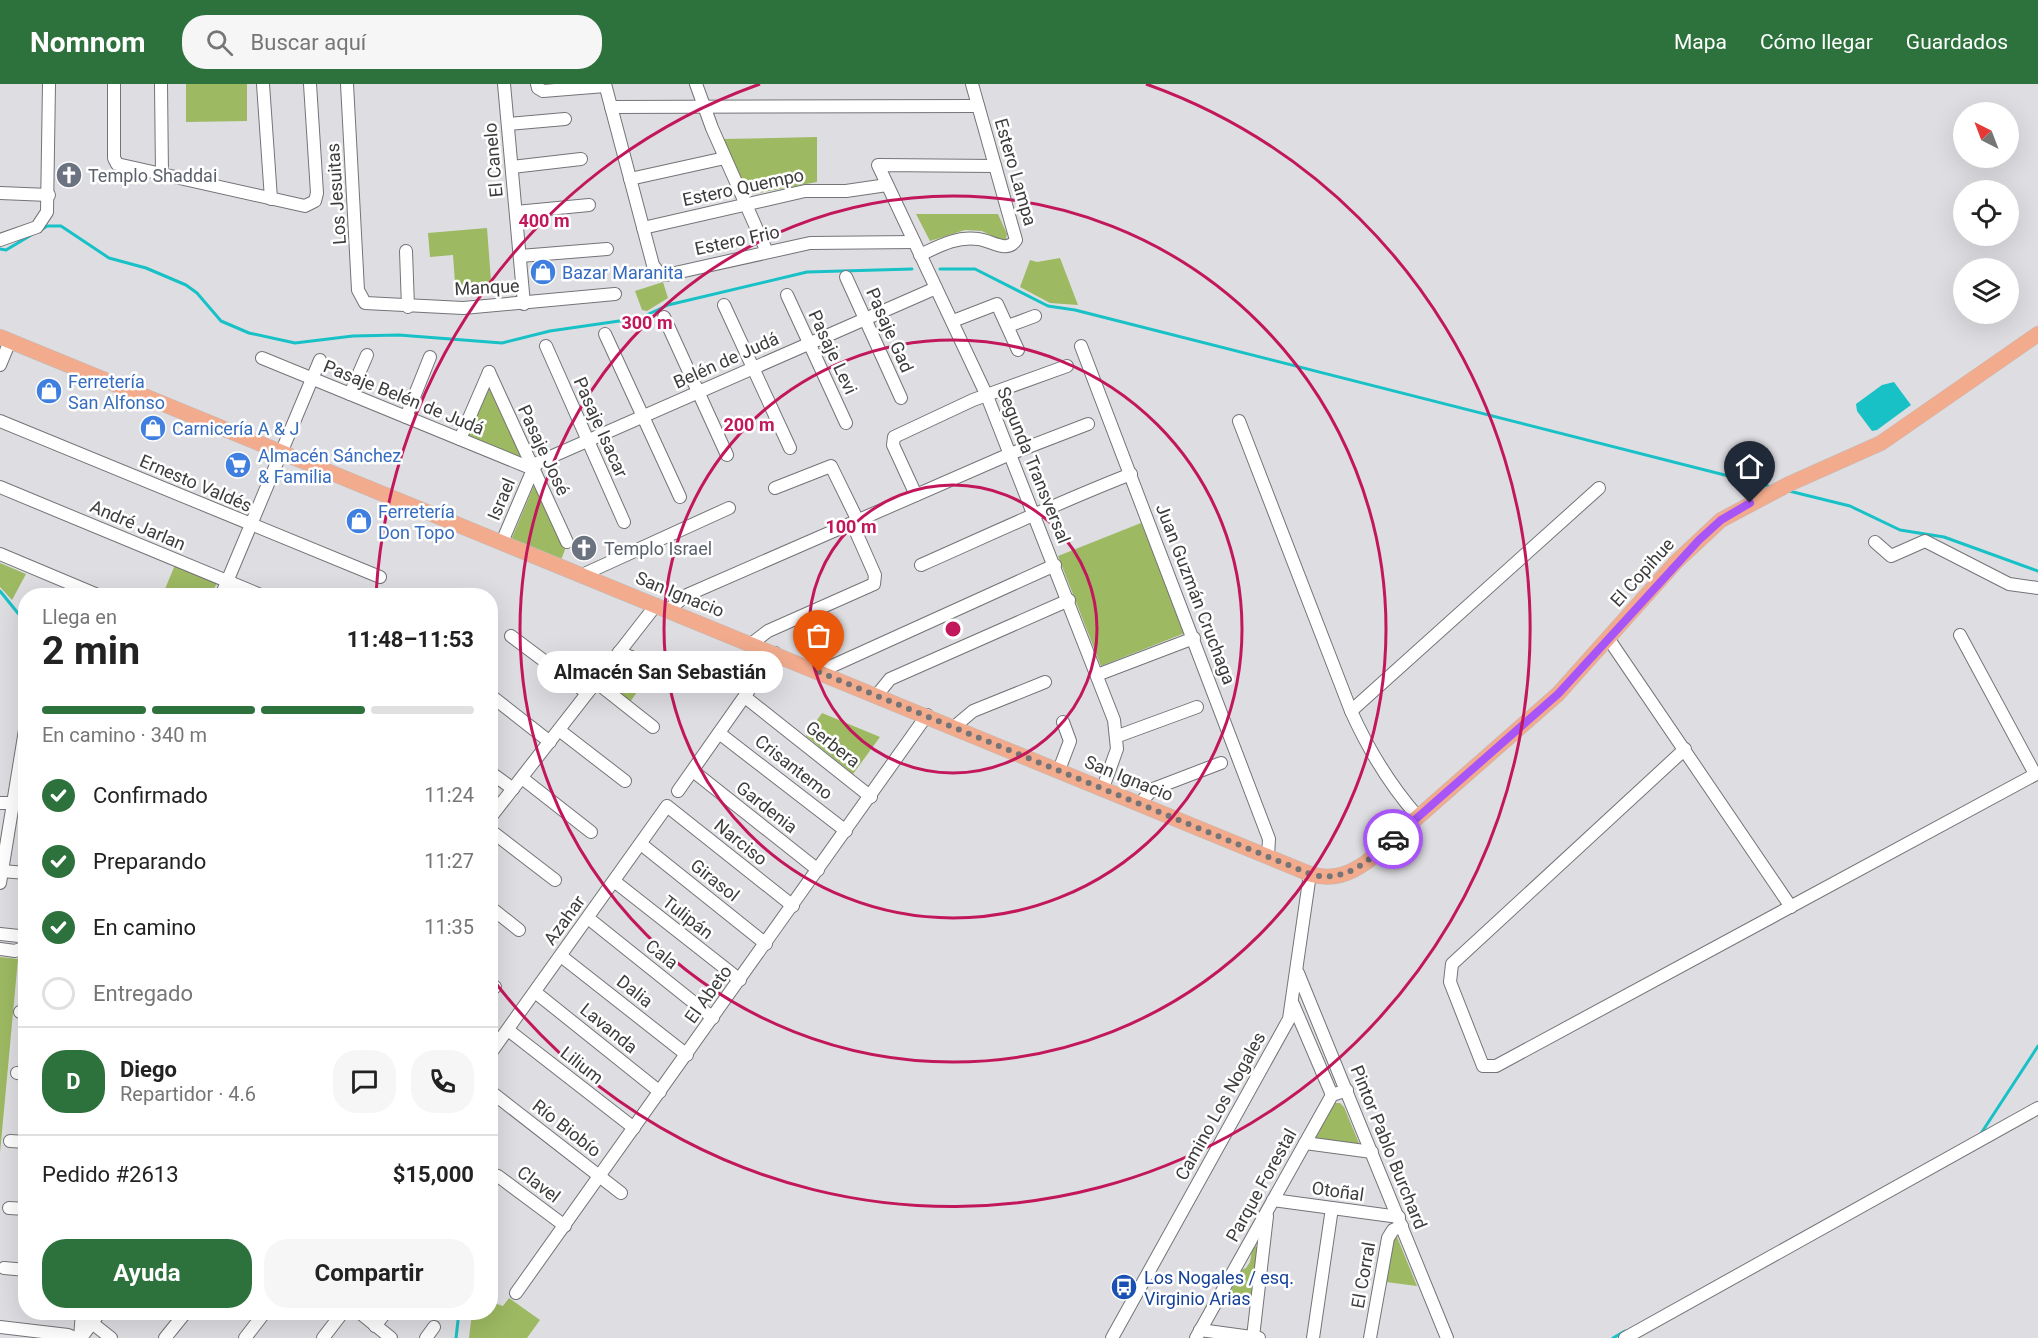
<!DOCTYPE html>
<html lang="es">
<head>
<meta charset="utf-8">
<style>
  body { margin:0; font-family:Roboto,sans-serif; background:#f6f6f6; color:#222; height:100vh; display:flex; flex-direction:column; font-size:22px; white-space:nowrap }
  * { box-sizing:border-box; margin:0 }
  p { font-size:20px; color:#767676 }
  .icon { flex:none; width:33px; height:33px; fill:none; stroke:currentColor; stroke-width:2; stroke-linecap:round; stroke-linejoin:round }
  .map { position:relative; flex:1; overflow:hidden }
  .panel { position:absolute; left:18px; top:504px; width:480px; height:732px; display:flex; flex-direction:column; background:#fff; border-radius:24px; box-shadow:0 6px 24px #0002 }
  .panel>* { flex:none }
  .needle { width:39px; rotate:318deg }
  .fabs { position:absolute; left:1953px; top:18px; display:grid; gap:12px }
  .fabs a { display:grid; place-items:center; width:66px; height:66px; border-radius:50%; background:#fff; box-shadow:0 6px 24px #0002; font-size:30px }
  .pin { position:absolute; display:grid; place-items:center; width:51px; height:51px; color:#fff; margin:-62px -26px; border-radius:50% 50% 50% 0; rotate:-45deg; box-shadow:0 0 6px #0007 }
  .pin .icon { rotate:45deg }
  .courier { position:absolute; display:grid; place-items:center; width:60px; height:60px; margin:-30px; border:4px solid #a855f7; border-radius:50%; background:#fff; color:#222; box-shadow:0 2px 8px #0007 }
  .bubble { position:absolute; height:42px; border-radius:21px; background:#fff; box-shadow:0 6px 24px #0002; font-size:20px; font-weight:700; line-height:42px; text-align:center }
  .headline em { font-style:normal; font-weight:700 }
  .headline div { display:flex; flex-direction:column-reverse }
  .headline { display:flex; align-items:center; justify-content:space-between; height:102px; padding:0 24px }
  h1 { font-size:39px; font-weight:700; line-height:45px }
  .bar { display:grid; grid-template-columns:repeat(4,1fr); gap:9px 6px; align-content:center; height:72px; padding:0 24px }
  .bar i { height:8px; border-radius:4px; background:#e0e0e0 }
  .bar .active { background:#2d713c }
  .bar p { grid-column:span 4 }
  .line { display:flex; align-items:center; gap:15px; padding:0 24px; border-top:2px solid #e0e0e0 }
  .line div { flex:1 }
  .round { display:grid; place-items:center; flex:none; width:63px; height:63px; border-radius:24px; background:#f6f6f6 }
  ol { padding:0 24px; list-style:none }
  li { display:flex; align-items:center; gap:18px; height:66px }
  li p { margin-inline-start:auto }
  li .icon { padding:6px; border-radius:50%; background:#2d713c; color:#fff; stroke-width:4 }
  li:last-child { color:#767676 }
  li i { width:33px; height:33px; border:3px solid #e0e0e0; border-radius:50% }
  .button { display:flex; gap:12px; margin-top:auto; padding:12px 24px }
  .button a { flex:1; height:69px; border-radius:24px; background:#2d713c; color:#fff; font-size:24px; font-weight:700; line-height:69px; text-align:center }
  .button a+a { background:#f6f6f6; color:#222 }
  header { display:flex; align-items:center; gap:36px; box-sizing:border-box; height:84px; padding:0 30px; background:#2d713c; color:#fff }
  header strong { font-size:28px }
  nav { display:flex; gap:33px; margin-inline-start:auto; font-size:21px }
  .search { width:420px; height:54px; background:#f6f6f6; display:flex; align-items:center; gap:15px; box-sizing:border-box; padding:0 21px; border-radius:24px; color:#767676; font-size:22px }
  .map>svg:first-child { display:block }
  .green { fill:#9db962 }
  .water { fill:#18c1c6 }
  .lines { fill:none; stroke-linecap:round; stroke-linejoin:round }
  .stream { stroke:#18c1c6; stroke-width:3 }
  .minor-casing { stroke:#737477; stroke-width:14 }
  .major-casing { stroke:#bdbdbd; stroke-width:16 }
  .minor { stroke:#fff; stroke-width:12 }
  .major { stroke:#f2ab8d; stroke-width:15 }
  .done { stroke:#757577; stroke-width:6; stroke-dasharray:0 10.8 }
  .route { stroke:#a855f7; stroke-width:8 }
  .ring { fill:none; stroke:#c2185b; stroke-width:3 }
  .labels { text-anchor:middle; dominant-baseline:central; stroke-width:5; stroke-linejoin:round; paint-order:stroke }
  .street-label { font-size:18px; fill:#3d3d3e; stroke:#fff }
  .worship-label { font-size:18px; fill:#5b616d; stroke:#fff; text-anchor:start }
  .shop-label { font-size:18px; fill:#366cbe; stroke:#fff; text-anchor:start }
  .transit-label { font-size:18px; fill:#164399; stroke:#fff; text-anchor:start }
  .centre { fill:#c2185b; stroke:#fff; stroke-width:3 }
  .ring-label { font-size:18px; text-anchor:middle; font-weight:bold; fill:#c2185b; stroke:#fff; stroke-width:5; stroke-linejoin:round; paint-order:stroke }
</style>
</head>
<body>
<header>
<strong>Nomnom</strong>
<div class="search"><svg class="icon" aria-label="search" viewBox="0 0 24 24"><circle cx="10" cy="10" r="6"/><path d="M15 15l6 6"/></svg>Buscar aquí</div>
<nav><a>Mapa</a><a>Cómo llegar</a><a>Guardados</a></nav>
</header>
<div class="map">
<svg width="2038" height="1254" viewBox="0 0 2038 1254">
  <rect width="100%" height="100%" fill="#dedee2"/>
  <g class="green">
    <polygon points="176,0 247,0 247,37 186,38 186,0"/>
    <polygon points="817,53 817,98 753,110 746,107 723,55"/>
    <polygon points="916,130 998,130 1007,150 1006,155 1001,157 982,147 965,146 930,157"/>
    <polygon points="487,144 492,210 456,213 453,171 430,173 428,149"/>
    <polygon points="1060,174 1078,221 1050,219 1020,203 1030,176 1037,178"/>
    <polygon points="663,198 668,214 647,227 642,226 635,207"/>
    <polygon points="491,298 526,381 466,355"/>
    <polygon points="535,399 568,458 561,476 511,456"/>
    <polygon points="1141,439 1185,549 1101,582 1058,472"/>
    <polygon points="0,479 26,490 12,516 0,503"/>
    <polygon points="175,481 217,499 211,511 162,512"/>
    <polygon points="629,577 649,591 630,618 610,605"/>
    <polygon points="822,629 880,653 853,690 806,652"/>
    <polygon points="0,873 18,875 0,1069"/>
    <polygon points="1335,1019 1340,1019 1344,1023 1361,1064 1315,1054"/>
    <polygon points="1392,1153 1397,1153 1417,1202 1386,1198"/>
    <polygon points="1253,1160 1261,1167 1252,1218 1227,1214 1241,1186 1246,1184 1250,1178"/>
    <polygon points="509,1214 540,1236 527,1254 469,1254 472,1229 490,1228 491,1218 503,1222"/>
  </g>
  <polygon class="water" points="1894,298 1911,321 1877,346 1872,347 1857,327 1856,320 1882,301"/>
  <g class="lines">
    <g class="stream">
      <polyline points="41,146 47,142 61,142 109,174 146,184 186,201 197,209 221,237 249,249 295,259 353,252 399,251 502,259 550,247 640,234 668,221 807,188 912,185"/>
      <polyline points="0,165 6,166 33,150"/>
      <polyline points="940,185 975,185 1048,222 1075,226 1768,402"/>
      <polyline points="1789,407 1850,422 1900,446 1944,453 2038,487"/>
      <polyline points="0,507 26,539"/>
      <polyline points="1980,1051 2038,962"/>
      <polyline points="456,1254 459,1228"/>
      <polyline points="1613,1254 1625,1247"/>
    </g>
    <defs>
      <g id="minor">
        <polyline points="114,0 114,74 117,80 305,122 315,117 317,109 310,0"/>
        <polyline points="161,0 162,90"/>
        <polyline points="263,0 271,115"/>
        <polyline points="347,0 358,206 365,219 463,224 615,210"/>
        <polyline points="504,0 524,220"/>
        <polyline points="537,0 538,4 543,7 605,2"/>
        <polyline points="605,0 653,181 659,189 666,191 810,159 914,158"/>
        <polyline points="696,0 712,44 767,168"/>
        <polyline points="611,23 978,22"/>
        <polyline points="508,40 565,35"/>
        <polyline points="995,82 878,81 987,312 1114,636 1117,665 1103,704"/>
        <polyline points="512,83 581,75"/>
        <polyline points="630,95 725,74"/>
        <polyline points="0,109 49,111"/>
        <polyline points="516,128 589,121"/>
        <polyline points="643,144 805,107 846,107 887,101"/>
        <polyline points="0,156 37,143 47,128 49,0"/>
        <polyline points="406,167 408,223"/>
        <path d="M920,171C939,162 957,152 978,155C991,156 1007,170 1016,156L972,0"/>
        <polyline points="520,172 607,165"/>
        <polyline points="846,193 901,314"/>
        <polyline points="787,211 846,339"/>
        <polyline points="724,221 790,364"/>
        <polyline points="664,233 727,371"/>
        <polyline points="953,237 997,220 1018,266"/>
        <polyline points="1008,242 1035,232"/>
        <polyline points="605,250 680,413"/>
        <polyline points="546,262 624,438"/>
        <polyline points="1081,262 1269,755 1268,772"/>
        <polyline points="262,274 533,385"/>
        <polyline points="0,281 10,257"/>
        <polyline points="489,288 567,458"/>
        <polyline points="350,310 367,271"/>
        <polyline points="406,333 430,273"/>
        <polyline points="0,337 380,493"/>
        <path d="M1239,337L1351,627C1369,667 1389,700 1418,733"/>
        <polyline points="460,355 489,288"/>
        <polyline points="0,403 263,512"/>
        <polyline points="775,404 831,382 858,437"/>
        <polyline points="916,411 893,361 894,353 973,316 1067,282"/>
        <polyline points="502,458 534,383 539,378 936,204"/>
        <polyline points="1875,458 1891,472 1925,457 2009,500 2038,504"/>
        <polyline points="0,470 100,512"/>
        <path d="M921,481C991,450 1059,418 1131,390"/>
        <polyline points="582,491 729,424"/>
        <polyline points="221,512 320,276"/>
        <polyline points="668,526 687,511 1010,370 1088,340"/>
        <polyline points="1960,551 2035,690"/>
        <polyline points="511,552 587,609"/>
        <polyline points="1608,554 1791,823"/>
        <polyline points="751,560 768,547 874,500 875,491 852,439"/>
        <polyline points="619,568 701,602"/>
        <polyline points="819,588 1055,481"/>
        <polyline points="1097,591 1194,554"/>
        <polyline points="596,598 653,643"/>
        <polyline points="490,611 550,658"/>
        <polyline points="877,611 890,595 1069,516"/>
        <polyline points="745,613 871,713"/>
        <polyline points="1351,627 1599,404"/>
        <polyline points="954,643 973,627 1045,598"/>
        <polyline points="559,646 625,697"/>
        <polyline points="719,649 846,747"/>
        <polyline points="1118,652 1197,623"/>
        <polyline points="1685,665 1452,880 1450,898 1483,982 1496,982 2038,689"/>
        <polyline points="1059,686 1070,657 1063,638"/>
        <polyline points="693,687 818,786"/>
        <polyline points="490,688 513,705"/>
        <polyline points="522,694 591,748"/>
        <polyline points="678,707 775,569"/>
        <polyline points="0,719 26,719"/>
        <polyline points="1140,719 1153,705 1221,679"/>
        <polyline points="490,734 656,521"/>
        <polyline points="490,746 555,796"/>
        <polyline points="641,760 766,860"/>
        <polyline points="2,787 26,789"/>
        <polyline points="614,797 740,896"/>
        <polyline points="0,799 26,640"/>
        <polyline points="490,823 519,846"/>
        <polyline points="588,834 713,934"/>
        <polyline points="0,850 19,852 26,857"/>
        <polyline points="0,865 15,867 26,863"/>
        <polyline points="561,872 687,971"/>
        <polyline points="1298,889 1447,1254"/>
        <polyline points="490,900 495,903"/>
        <polyline points="535,908 660,1008"/>
        <polyline points="1293,920 1332,1011"/>
        <polyline points="20,928 26,929"/>
        <polyline points="508,946 634,1044"/>
        <polyline points="490,970 667,722 793,822"/>
        <polyline points="17,989 26,990"/>
        <polyline points="490,1007 621,1109"/>
        <polyline points="10,1057 26,1058"/>
        <polyline points="1305,1059 1372,1068"/>
        <polyline points="491,1090 498,1092 565,1142"/>
        <polyline points="1273,1116 1399,1133"/>
        <polyline points="9,1124 26,1125"/>
        <polyline points="4,1184 26,1186"/>
        <polyline points="516,1209 927,631"/>
        <polyline points="359,1228 391,1254"/>
        <polyline points="92,1239 111,1254"/>
        <polyline points="375,1242 386,1228"/>
        <polyline points="0,1243 68,1251 75,1254"/>
        <polyline points="1200,1246 1259,1254"/>
        <polyline points="1253,1253 1267,1132"/>
        <polyline points="80,1254 82,1228"/>
        <polyline points="81,1254 100,1228"/>
        <polyline points="165,1254 186,1228"/>
        <polyline points="245,1254 265,1228"/>
        <polyline points="323,1254 343,1228"/>
        <polyline points="426,1254 434,1243"/>
        <polyline points="1112,1254 1289,935 1310,790"/>
        <polyline points="1196,1254 1332,1011 1347,1006"/>
        <polyline points="1313,1254 1332,1124"/>
        <polyline points="1370,1254 1388,1154 1393,1146 1402,1142"/>
        <polyline points="1625,1254 2038,1024"/>
      </g>
      <path id="major" d="M0,253L1310,790C1333,797 1350,790 1368,777L1558,610L1676,478L1721,436L1789,400L1881,359L2038,250"/>
    </defs>
    <use href="#minor" class="minor-casing"/>
    <use href="#major" class="major-casing"/>
    <use href="#minor" class="minor"/>
    <use href="#major" class="major"/>
  </g>
  <g class="lines">
    <path class="done" d="M819,588L1310,790C1345,800 1368,777 1393,755"/>
    <polyline class="route" points="1393,755 1558,610 1699,456 1721,436 1750,419"/>
  </g>
  <g class="ring">
    <circle cx="953" cy="545" r="144"/>
    <circle cx="953" cy="545" r="289"/>
    <circle cx="953" cy="545" r="433"/>
    <path d="M376 510A578 578 0 0 1 760 0M1146 0A578 578 0 1 1 491 893"/>
  </g>
  <defs>
    <symbol id="church-disc" viewBox="-11 -11 22 22"><circle r="9.5" fill="#6b7280" stroke="#fff"/><path d="M-1.2-6h2.4v3.5h3.3v2.4h-3.3V6h-2.4V-.1h-3.3v-2.4h3.3Z" fill="#fff"/></symbol>
    <symbol id="shop-disc" viewBox="-11 -11 22 22"><circle r="9.5" fill="#3f7fe0" stroke="#fff"/><path d="M-5-2.5h2.3a2.7 3.5 0 0 1 5.4 0H5L5.5 6h-11ZM-1.5-2.5h3a1.5 2.3 0 0 0-3 0Z" fill="#fff"/></symbol>
    <symbol id="supermarket-disc" viewBox="-11 -11 22 22"><circle r="9.5" fill="#3f7fe0" stroke="#fff"/><path d="M-6-5.5h2.5l.6 2H6L4.5 2H-2.5L-4.4-4H-6ZM-1.5 3.2a1.3 1.3 0 1 0 .1 0ZM3 3.2a1.3 1.3 0 1 0 .1 0Z" fill="#fff"/></symbol>
    <symbol id="bus-disc" viewBox="-11 -11 22 22"><circle r="9.5" fill="#1a4fb4" stroke="#fff"/><path d="M-5-6H5V4H4V6H2V4H-2V6H-4V4H-5ZM-3.5-4V0h7V-4ZM-3.5 1.2v1.5H-2V1.2ZM2 1.2v1.5H3.5V1.2Z" fill="#fff"/></symbol>
  </defs>
  <g fill-rule="evenodd">
    <use href="#church-disc" x="54" y="76" width="30" height="30"/>
    <use href="#shop-disc" x="528" y="173" width="30" height="30"/>
    <use href="#shop-disc" x="34" y="292" width="30" height="30"/>
    <use href="#shop-disc" x="138" y="329" width="30" height="30"/>
    <use href="#supermarket-disc" x="223" y="366" width="30" height="30"/>
    <use href="#shop-disc" x="344" y="422" width="30" height="30"/>
    <use href="#church-disc" x="569" y="449" width="30" height="30"/>
    <use href="#bus-disc" x="1109" y="1188" width="30" height="30"/>
  </g>
  <g class="labels">
    <g class="street-label">
      <text transform="translate(493 76) rotate(-95)">El Canelo</text>
      <text transform="translate(1016 88) rotate(74)">Estero Lampa</text>
      <text transform="translate(743 103) rotate(-12)">Estero Quempo</text>
      <text transform="translate(336 110) rotate(-94)">Los Jesuitas</text>
      <text transform="translate(737 156) rotate(-12)">Estero Frio</text>
      <text transform="translate(487 203) rotate(-3)">Manque</text>
      <text transform="translate(890 246) rotate(66)">Pasaje Gad</text>
      <text transform="translate(833 268) rotate(65)">Pasaje Levi</text>
      <text transform="translate(726 276) rotate(-24)">Belén de Judá</text>
      <text transform="translate(404 313) rotate(22)">Pasaje Belén de Judá</text>
      <text transform="translate(601 343) rotate(66)">Pasaje Isacar</text>
      <text transform="translate(544 366) rotate(65)">Pasaje José</text>
      <text transform="translate(1034 381) rotate(68)">Segunda Transversal</text>
      <text transform="translate(196 399) rotate(23)">Ernesto Valdés</text>
      <text transform="translate(501 415) rotate(-67)">Israel</text>
      <text transform="translate(138 441) rotate(23)">André Jarlan</text>
      <text transform="translate(1642 488) rotate(-48)">El Copihue</text>
      <text transform="translate(680 510) rotate(22)">San Ignacio</text>
      <text transform="translate(1196 510) rotate(69)">Juan Guzmán Cruchaga</text>
      <text transform="translate(833 660) rotate(38)">Gerbera</text>
      <text transform="translate(794 683) rotate(38)">Crisantemo</text>
      <text transform="translate(1129 694) rotate(22)">San Ignacio</text>
      <text transform="translate(767 723) rotate(38)">Gardenia</text>
      <text transform="translate(741 758) rotate(39)">Narciso</text>
      <text transform="translate(715 796) rotate(38)">Girasol</text>
      <text transform="translate(688 833) rotate(38)">Tulipán</text>
      <text transform="translate(564 836) rotate(-54)">Azahar</text>
      <text transform="translate(662 870) rotate(38)">Cala</text>
      <text transform="translate(635 907) rotate(38)">Dalia</text>
      <text transform="translate(708 910) rotate(-54)">El Abeto</text>
      <text transform="translate(609 944) rotate(39)">Lavanda</text>
      <text transform="translate(582 981) rotate(38)">Lilium</text>
      <text transform="translate(1220 1022) rotate(-61)">Camino Los Nogales</text>
      <text transform="translate(567 1044) rotate(38)">Río Biobío</text>
      <text transform="translate(1389 1063) rotate(68)">Pintor Pablo Burchard</text>
      <text transform="translate(539 1100) rotate(37)">Clavel</text>
      <text transform="translate(1261 1101) rotate(-61)">Parque Forestal</text>
      <text transform="translate(1338 1107) rotate(8)">Otoñal</text>
      <text transform="translate(1363 1191) rotate(-80)">El Corral</text>
    </g>
    <g class="worship-label">
      <text x="88" y="91">Templo Shaddai</text>
      <text x="604" y="464">Templo Israel</text>
    </g>
    <g class="shop-label">
      <text x="562" y="188">Bazar Maranita</text>
      <text x="68" y="297">Ferretería<tspan x="68" dy="21">San Alfonso</tspan></text>
      <text x="172" y="344">Carnicería A &amp; J</text>
      <text x="258" y="371">Almacén Sánchez<tspan x="258" dy="21">&amp; Familia</tspan></text>
      <text x="378" y="427">Ferretería<tspan x="378" dy="21">Don Topo</tspan></text>
    </g>
    <g class="transit-label">
      <text x="1144" y="1193">Los Nogales / esq.<tspan x="1144" dy="21">Virginio Arias</tspan></text>
    </g>
  </g>
  <circle cx="953" cy="545" r="9" class="centre"/>
  <g class="ring-label">
    <text x="544" y="143">400 m</text>
    <text x="647" y="245">300 m</text>
    <text x="749" y="347">200 m</text>
    <text x="851" y="449">100 m</text>
  </g>
</svg>
<div class="fabs">
<a><svg class="needle" viewBox="-14 -14 28 28"><path d="M0-13l5 13h-10z" fill="#e53935"/><path d="M0 13l5-13h-10z" fill="#767676"/></svg></a>
<a><svg class="icon" aria-label="locate" viewBox="0 0 24 24"><circle cx="12" cy="12" r="6"/><path d="M12 2v4M12 18v4M2 12h4M18 12h4"/></svg></a>
<a><svg class="icon" aria-label="layers" viewBox="0 0 24 24"><path d="M12 4l9 5-9 5-9-5zM3 14l9 5 9-5"/></svg></a>
</div>
<div class="pin" style="left:819px;top:588px;background:#ea580c"><svg class="icon" aria-label="bag" viewBox="0 0 24 24"><path d="M5 8h14l-1 12H6zM9 8a3 3 0 0 1 6 0"/></svg></div>
<div class="pin" style="left:1750px;top:419px;background:#1f2937"><svg class="icon" aria-label="home" viewBox="0 0 24 24"><path d="M3 11l9-7 9 7M6 9v11h12V9"/></svg></div>
<div class="courier" style="left:1393px;top:755px"><svg class="icon" aria-label="car" viewBox="0 0 24 24"><path d="M5 17H2v-5l4-1 3-4h7l3 4 3 1v5h-3M9 17h6M6 11h13"/><circle cx="7" cy="17" r="2"/><circle cx="17" cy="17" r="2"/></svg></div>
<div class="bubble" style="left:537px;top:567px;width:246px">Almacén San Sebastián</div>
<section class="panel">
<div class="headline"><div><h1>2 min</h1><p>Llega en</p></div><em>11:48–11:53</em></div>
<div class="bar"><i class="active"></i><i class="active"></i><i class="active"></i><i></i><p>En camino · 340 m</p></div>
<ol>
<li><svg class="icon" aria-label="check" viewBox="0 0 24 24"><path d="M5 12l5 5 9-10"/></svg>Confirmado<p>11:24</p></li>
<li><svg class="icon" aria-label="check" viewBox="0 0 24 24"><path d="M5 12l5 5 9-10"/></svg>Preparando<p>11:27</p></li>
<li><svg class="icon" aria-label="check" viewBox="0 0 24 24"><path d="M5 12l5 5 9-10"/></svg>En camino<p>11:35</p></li>
<li><i></i>Entregado</li>
</ol>
<div class="line" style="height:108px"><b class="round" style="background:#2d713c;color:#fff">D</b><div><b>Diego</b><p>Repartidor · 4.6</p></div><a class="round"><svg class="icon" aria-label="chat" viewBox="0 0 24 24"><path d="M4 5h16v11H9l-5 4z"/></svg></a><a class="round"><svg class="icon" aria-label="phone" viewBox="0 0 24 24"><path d="M5 4h4l2 5-3 2q2 4 5 5l2-3 5 2v4C11 20 4 13 5 4z"/></svg></a></div>
<div class="line" style="height:78px"><div>Pedido #2613</div><b>$15,000</b></div>
<div class="button"><a>Ayuda</a><a>Compartir</a></div>
</section>
</div>
</body>
</html>
